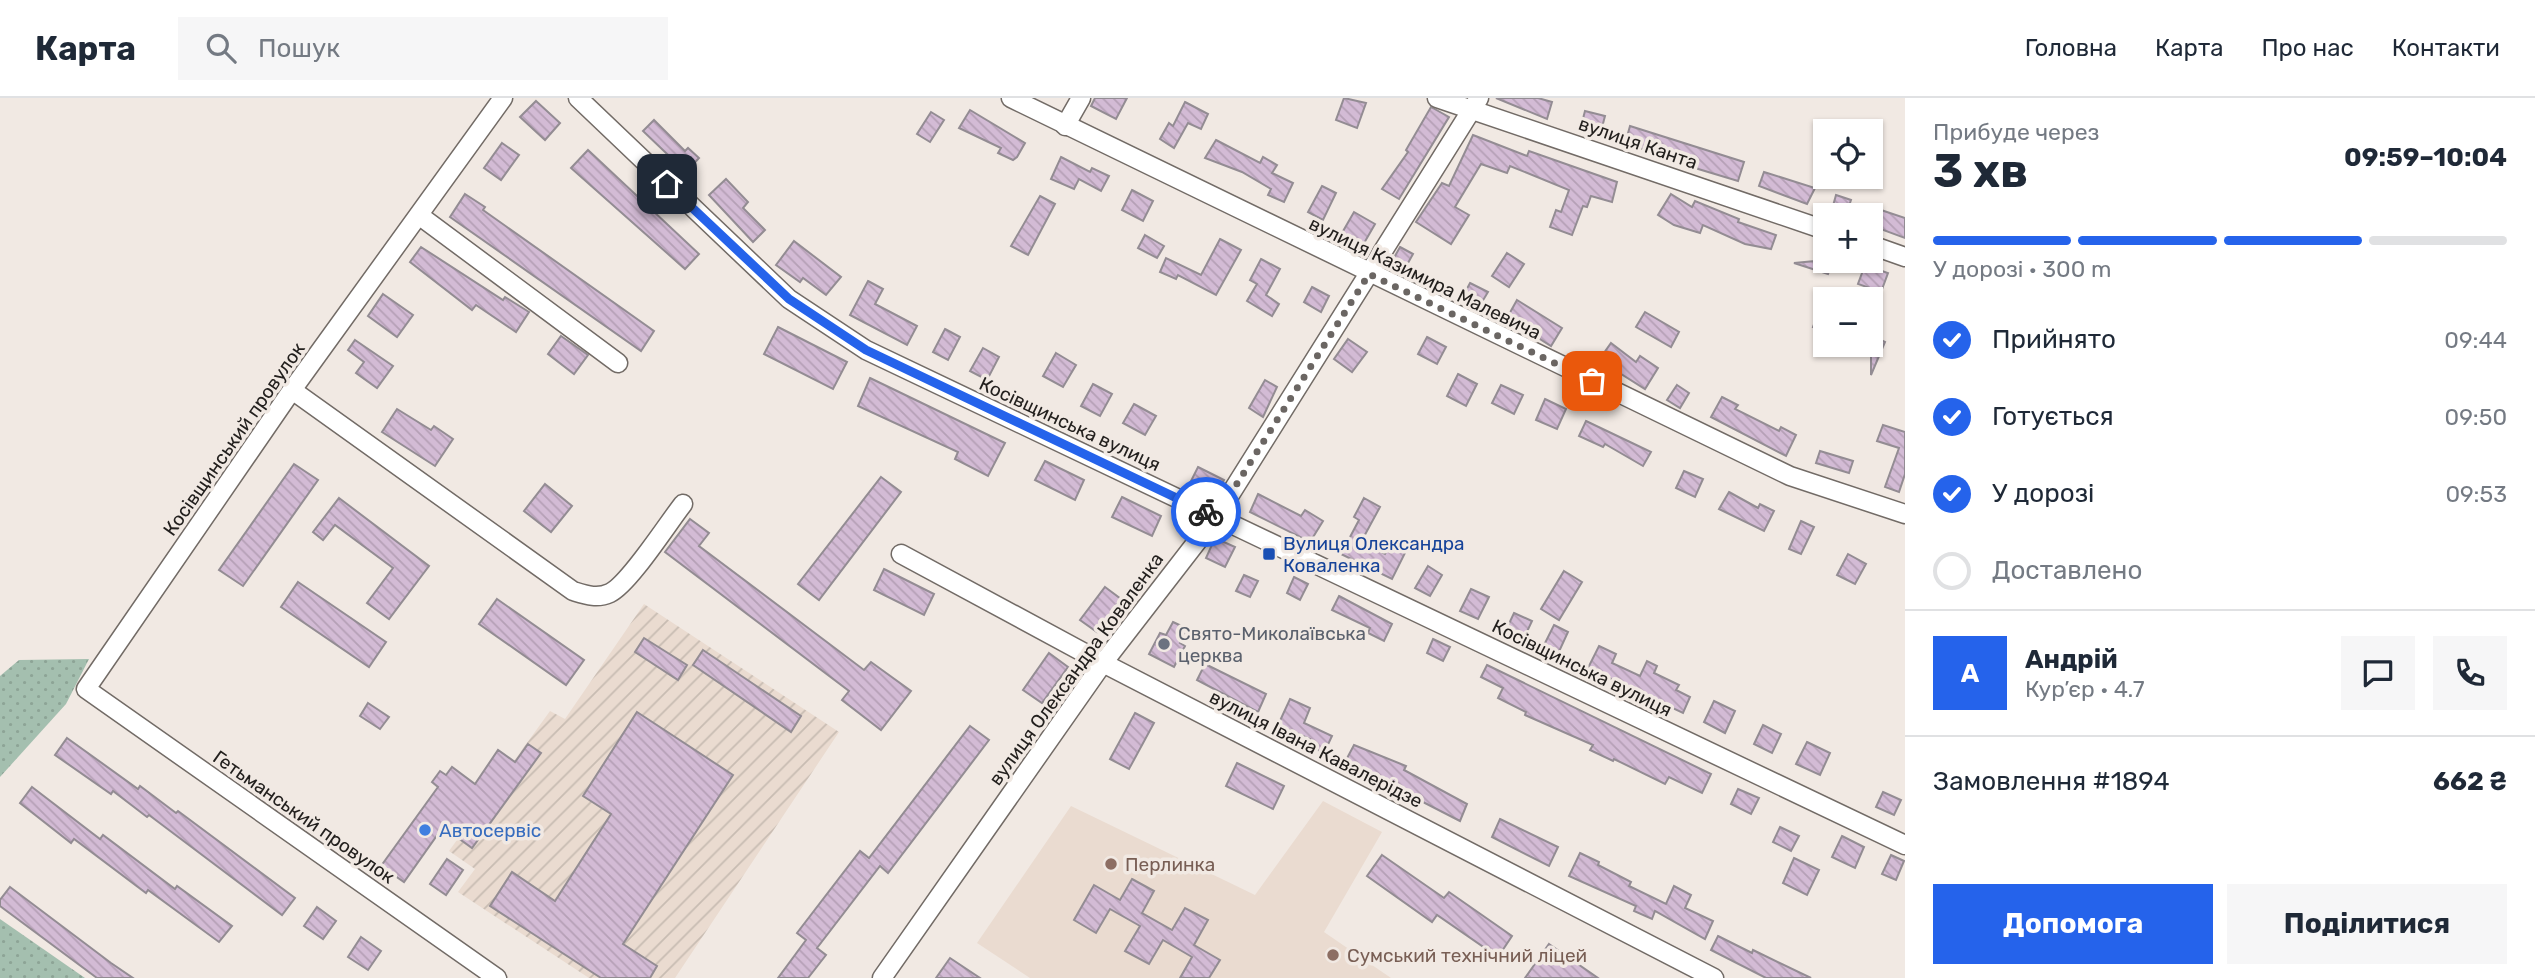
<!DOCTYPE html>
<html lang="uk">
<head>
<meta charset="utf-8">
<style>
  body { margin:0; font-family:Rubik,sans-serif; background:#f6f6f7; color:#1f2937; height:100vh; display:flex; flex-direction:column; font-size:26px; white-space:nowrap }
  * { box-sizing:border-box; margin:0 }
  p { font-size:23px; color:#747a83 }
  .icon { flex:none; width:38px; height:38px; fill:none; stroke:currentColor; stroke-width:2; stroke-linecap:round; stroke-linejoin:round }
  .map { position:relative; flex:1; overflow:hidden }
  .sheet { display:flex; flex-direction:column; background:#fff; width:630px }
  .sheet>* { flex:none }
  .controls { position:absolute; left:1813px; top:21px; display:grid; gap:14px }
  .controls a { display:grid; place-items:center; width:70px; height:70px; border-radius:0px; background:#fff; box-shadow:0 2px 5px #0004; font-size:35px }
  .pin { position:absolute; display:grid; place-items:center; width:60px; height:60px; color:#fff; margin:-30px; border-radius:14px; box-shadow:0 4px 10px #0006 }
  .courier { position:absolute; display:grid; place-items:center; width:70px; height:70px; margin:-35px; border:5px solid #2563eb; border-radius:50%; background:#fff; color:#222; box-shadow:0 2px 9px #0007 }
  .head em { font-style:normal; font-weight:700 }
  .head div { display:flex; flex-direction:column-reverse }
  .head { display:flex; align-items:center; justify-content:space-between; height:119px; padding:0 28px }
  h1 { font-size:46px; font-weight:700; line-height:52px }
  .bar { display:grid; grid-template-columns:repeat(4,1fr); gap:10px 7px; align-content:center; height:84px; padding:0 28px }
  .bar i { height:9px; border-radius:5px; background:#e0e1e3 }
  .bar .on { background:#2563eb }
  .bar p { grid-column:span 4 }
  .line { display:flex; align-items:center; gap:18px; padding:0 28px; border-top:2px solid #e0e1e3 }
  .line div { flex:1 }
  .round { display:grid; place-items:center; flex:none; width:74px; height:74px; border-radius:0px; background:#f6f6f7 }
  ol { padding:0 28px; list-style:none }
  li { display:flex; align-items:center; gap:21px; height:77px }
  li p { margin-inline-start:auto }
  li .icon { padding:7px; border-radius:50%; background:#2563eb; color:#fff; stroke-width:4 }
  li:last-child { color:#747a83 }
  li i { width:38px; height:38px; border:4px solid #e0e1e3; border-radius:50% }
  .cta { display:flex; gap:14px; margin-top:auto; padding:14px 28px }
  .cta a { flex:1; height:80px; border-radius:0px; background:#2563eb; color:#fff; font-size:28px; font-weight:700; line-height:80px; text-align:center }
  .cta a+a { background:#f6f6f7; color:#1f2937 }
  header { display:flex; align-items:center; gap:42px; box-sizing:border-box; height:98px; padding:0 35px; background:#fff; border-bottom:2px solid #e0e1e3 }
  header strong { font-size:33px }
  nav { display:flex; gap:38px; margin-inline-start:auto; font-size:24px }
  .search { width:490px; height:63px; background:#f6f6f7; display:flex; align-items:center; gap:18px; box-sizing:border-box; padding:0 24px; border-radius:0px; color:#747a83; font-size:26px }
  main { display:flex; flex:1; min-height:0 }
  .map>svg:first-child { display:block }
  .built { fill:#eadbd0 }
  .industrial { fill:url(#industrial-furrows) }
  .grass { fill:url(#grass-dots) }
  .building { fill:url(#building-back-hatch); stroke:#938c93; stroke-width:2 }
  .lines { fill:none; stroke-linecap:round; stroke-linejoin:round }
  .minor-casing { stroke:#726b66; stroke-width:21 }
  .minor { stroke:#fff; stroke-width:18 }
  .done { stroke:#6b6663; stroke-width:7; stroke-dasharray:0 12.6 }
  .route { stroke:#2563eb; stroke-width:9 }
  .transit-dot { fill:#1a4fb4; stroke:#f1e9e3; stroke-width:2.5 }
  .worship-dot { fill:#6b7280; stroke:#f1e9e3; stroke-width:2.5 }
  .shop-dot { fill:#3f7fe0; stroke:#f1e9e3; stroke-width:2.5 }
  .education-dot { fill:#8d6e63; stroke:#f1e9e3; stroke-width:2.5 }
  .labels { text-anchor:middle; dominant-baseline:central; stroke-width:7; stroke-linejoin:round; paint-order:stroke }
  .street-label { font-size:19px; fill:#23201e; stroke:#f1e9e3 }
  .transit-label { font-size:19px; fill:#164399; stroke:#f1e9e3; text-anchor:start }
  .worship-label { font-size:19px; fill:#5b616d; stroke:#f1e9e3; text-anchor:start }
  .shop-label { font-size:19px; fill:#366cbe; stroke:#f1e9e3; text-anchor:start }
  .education-label { font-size:19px; fill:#785e54; stroke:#f1e9e3; text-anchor:start }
</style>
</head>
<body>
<header>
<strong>Карта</strong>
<div class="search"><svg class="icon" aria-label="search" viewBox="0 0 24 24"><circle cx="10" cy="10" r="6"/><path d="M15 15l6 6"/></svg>Пошук</div>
<nav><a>Головна</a><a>Карта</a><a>Про нас</a><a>Контакти</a></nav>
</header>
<main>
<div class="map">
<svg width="1905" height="880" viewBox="0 0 1905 880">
  <defs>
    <pattern id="industrial-furrows" width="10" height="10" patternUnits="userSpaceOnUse" patternTransform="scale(1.75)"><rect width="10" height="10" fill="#eadbd0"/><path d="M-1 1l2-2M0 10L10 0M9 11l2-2" fill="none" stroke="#c8bcb2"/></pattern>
    <pattern id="grass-dots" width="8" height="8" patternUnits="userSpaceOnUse" patternTransform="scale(1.75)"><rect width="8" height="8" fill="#a4bfaf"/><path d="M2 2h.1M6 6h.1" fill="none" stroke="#8da496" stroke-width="1.8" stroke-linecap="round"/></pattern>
    <pattern id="building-back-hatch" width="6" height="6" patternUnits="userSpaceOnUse" patternTransform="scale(1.75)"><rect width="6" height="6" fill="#d3bbd5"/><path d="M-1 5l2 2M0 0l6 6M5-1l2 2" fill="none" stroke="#b5a0b6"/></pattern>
  </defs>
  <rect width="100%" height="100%" fill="#f1e9e3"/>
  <polygon class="built" points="1323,703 1382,734 1324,834 1391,880 1030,880 977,845 1071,708 1255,797"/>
  <polygon class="industrial" points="644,506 839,634 675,880 589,880 458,794 475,771 449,753 550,613 565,621"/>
  <g class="grass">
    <polygon points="89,561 66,606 0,679 0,578 19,562"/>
    <polygon points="0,821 85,880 0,880"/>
  </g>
  <g class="building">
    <polygon points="1095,0 1127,0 1116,21 1091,8"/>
    <polygon points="1344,0 1366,5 1357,30 1336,22"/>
    <polygon points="1496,0 1538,0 1552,4 1547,21"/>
    <polygon points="536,3 560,25 545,42 520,19"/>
    <polygon points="1185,4 1208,16 1201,31 1188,25 1174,50 1160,41 1169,25 1173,28"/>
    <polygon points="1431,9 1449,19 1399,101 1382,91 1408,54 1406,52"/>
    <polygon points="970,12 1025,45 1017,59 1013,62 998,55 1001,50 959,30"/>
    <polygon points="1585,13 1605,18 1600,37 1580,32"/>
    <polygon points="931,14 944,22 930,44 917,36"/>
    <polygon points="654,22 685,53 688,50 699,60 686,74 643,33"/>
    <polygon points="1630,28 1744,64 1738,83 1685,67 1686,63 1625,46"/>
    <polygon points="1473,37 1527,58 1529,53 1617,84 1612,104 1591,98 1587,109 1583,108 1572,137 1550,129 1556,112 1561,114 1569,92 1510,68 1507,75 1481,66 1455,109 1469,117 1451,146 1416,124 1442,85 1449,88"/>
    <polygon points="1216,42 1260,65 1263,59 1277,67 1272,75 1293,85 1284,104 1268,97 1271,91 1242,74 1205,60"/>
    <polygon points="502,45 519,57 501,82 484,70"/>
    <polygon points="588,52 699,156 685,171 571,70"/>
    <polygon points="1061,59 1090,74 1092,70 1109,78 1101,93 1079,81 1074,91 1051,81"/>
    <polygon points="1764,74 1815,90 1807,106 1759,88"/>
    <polygon points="726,81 748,104 743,110 765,132 753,144 709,97"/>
    <polygon points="1322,88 1336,95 1323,122 1308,114"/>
    <polygon points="1132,92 1153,103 1143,123 1122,112"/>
    <polygon points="465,96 485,109 483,112 654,233 641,253 450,119"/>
    <polygon points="1671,96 1692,109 1695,103 1739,121 1738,124 1776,137 1771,151 1745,146 1703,127 1700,135 1674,127 1658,117"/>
    <polygon points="1836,97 1851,102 1846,117 1831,115"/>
    <polygon points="1040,98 1055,106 1028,157 1011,148"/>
    <polygon points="1881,112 1905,120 1905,140 1875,129"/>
    <polygon points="1354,114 1375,126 1363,147 1342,135"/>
    <polygon points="1145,137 1164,148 1157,160 1138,150"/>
    <polygon points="1220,141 1241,152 1216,197 1178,177 1176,181 1160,174 1166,160 1201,177"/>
    <polygon points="794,143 841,179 826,197 803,180 800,184 776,167"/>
    <polygon points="1822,143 1825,143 1825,163 1833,163 1828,176 1794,165 1815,163"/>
    <polygon points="421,149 503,202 505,199 529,214 516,234 476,207 472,212 410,164"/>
    <polygon points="1400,149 1413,156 1403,174 1390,167"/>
    <polygon points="1507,155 1524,166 1509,189 1492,178"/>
    <polygon points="1261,161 1280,171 1266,197 1279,206 1272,218 1247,203 1257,186 1250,182"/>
    <polygon points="1865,167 1888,175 1881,194 1858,186"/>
    <polygon points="868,183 883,191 875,206 917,228 907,247 850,217"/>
    <polygon points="1470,185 1488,194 1479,209 1462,200"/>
    <polygon points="1312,189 1329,198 1321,214 1304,204"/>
    <polygon points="383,196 413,217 397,239 368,218"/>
    <polygon points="1824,198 1825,198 1825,233 1813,229"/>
    <polygon points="1517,202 1562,230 1551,248 1507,220"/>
    <polygon points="1645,214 1679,234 1671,249 1636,229"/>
    <polygon points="778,229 847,264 833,291 764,256"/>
    <polygon points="945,231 960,239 948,262 933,254"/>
    <polygon points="1871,237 1885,244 1871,277 1871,256 1849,247 1871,247"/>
    <polygon points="561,238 588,257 574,276 548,256"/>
    <polygon points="1427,239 1446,249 1437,266 1418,256"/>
    <polygon points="1348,241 1367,254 1352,274 1334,261"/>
    <polygon points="355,242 393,268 377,290 356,275 364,264 348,252"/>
    <polygon points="1611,245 1636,264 1640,258 1658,270 1645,291 1599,262"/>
    <polygon points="983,250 999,259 987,282 970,273"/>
    <polygon points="1056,255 1076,267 1063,289 1043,278"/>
    <polygon points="1458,276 1477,286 1466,308 1447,298"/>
    <polygon points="870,280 1005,345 988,378 955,361 958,354 858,308"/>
    <polygon points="1265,282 1277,289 1263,319 1249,310"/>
    <polygon points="1093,286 1112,296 1100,318 1081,308"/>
    <polygon points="1501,287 1523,297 1514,316 1492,305"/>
    <polygon points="1677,287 1689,295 1680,310 1667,302"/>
    <polygon points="1722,299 1738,307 1735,311 1779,333 1781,329 1796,337 1786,358 1711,319"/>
    <polygon points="1545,301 1566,311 1557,331 1536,322"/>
    <polygon points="1134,306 1156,318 1145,337 1123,325"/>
    <polygon points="397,311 431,332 434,328 453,341 435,368 382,334"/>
    <polygon points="1586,323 1651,354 1643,368 1605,346 1603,349 1579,338"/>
    <polygon points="1883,327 1905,334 1905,376 1899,394 1885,389 1899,350 1877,343"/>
    <polygon points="1820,353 1853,363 1849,375 1816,365"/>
    <polygon points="1045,363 1084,382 1075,402 1035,382"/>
    <polygon points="294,366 318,382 243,488 219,472"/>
    <polygon points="1198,369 1224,382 1215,400 1189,387"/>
    <polygon points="1684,373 1703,381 1695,399 1676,390"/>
    <polygon points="881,379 901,394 819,502 798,486"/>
    <polygon points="545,386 572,408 551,434 524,413"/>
    <polygon points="1729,394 1758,410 1760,406 1774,413 1764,433 1719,411"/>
    <polygon points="1258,396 1301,418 1305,412 1323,423 1310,444 1250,414"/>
    <polygon points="1122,399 1161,418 1152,438 1112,419"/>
    <polygon points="339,400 429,468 389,521 367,505 393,470 335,427 323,442 313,434"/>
    <polygon points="1364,400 1380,409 1361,444 1385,456 1391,444 1406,453 1392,481 1341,456 1359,422 1354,419"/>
    <polygon points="690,421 709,435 699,448 864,572 871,564 911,593 881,632 842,602 849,593 665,454"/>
    <polygon points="1801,423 1814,429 1801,456 1789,451"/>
    <polygon points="1215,440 1235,449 1225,469 1206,460"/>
    <polygon points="1848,456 1866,466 1855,486 1837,477"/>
    <polygon points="1428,468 1442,477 1430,498 1415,490"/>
    <polygon points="884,471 934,496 924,517 874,492"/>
    <polygon points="1564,473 1582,484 1559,522 1541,511"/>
    <polygon points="1244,477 1258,483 1250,499 1236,493"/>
    <polygon points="1294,479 1308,486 1300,502 1287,495"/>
    <polygon points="298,484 386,544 369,569 281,509"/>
    <polygon points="1105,489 1121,501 1097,534 1080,522"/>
    <polygon points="1471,491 1489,499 1478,521 1460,513"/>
    <polygon points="1339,498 1392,526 1384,543 1368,535 1370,530 1332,512"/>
    <polygon points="497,501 584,562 566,587 479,526"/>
    <polygon points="1514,515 1532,523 1524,540 1506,532"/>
    <polygon points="1173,524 1188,531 1180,545 1185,548 1174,569 1149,556 1160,535 1166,537"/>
    <polygon points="1554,527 1568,534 1557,558 1542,551"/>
    <polygon points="644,540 687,567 678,582 635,554"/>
    <polygon points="1433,541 1450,549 1443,563 1427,555"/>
    <polygon points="1599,548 1616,556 1612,565 1640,578 1647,563 1657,568 1654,575 1679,587 1676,592 1690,599 1683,615 1588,570"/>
    <polygon points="703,552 801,618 791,634 693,567"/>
    <polygon points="1049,555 1068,569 1042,605 1023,592"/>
    <polygon points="1205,566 1266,596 1258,614 1197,582"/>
    <polygon points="1487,567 1711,676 1702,695 1669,679 1665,686 1614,661 1613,663 1590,652 1593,647 1525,617 1526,614 1498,600 1503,590 1481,579"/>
    <polygon points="1290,601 1310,610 1304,625 1332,638 1324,655 1307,647 1310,641 1278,627"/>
    <polygon points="1714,603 1735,613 1725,635 1704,624"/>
    <polygon points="368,605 389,619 380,631 360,618"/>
    <polygon points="637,614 733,677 623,846 657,868 650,880 601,880 490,808 512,774 555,803 611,716 583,698"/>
    <polygon points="1135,615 1154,625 1129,671 1110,661"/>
    <polygon points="1763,627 1781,636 1772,655 1754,646"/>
    <polygon points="970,628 989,642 888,775 880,768 817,850 826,857 808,880 778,880 806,842 797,835 860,753 869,760"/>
    <polygon points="67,640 138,691 140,688 176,715 178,713 295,800 282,817 149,717 147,719 113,693 111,696 55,657"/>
    <polygon points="1807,644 1830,655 1820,677 1796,666"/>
    <polygon points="528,646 541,655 472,750 443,729 404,784 381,768 438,689 432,684 440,673 446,677 452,669 475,686 498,652 515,664"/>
    <polygon points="1354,647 1406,668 1404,672 1467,706 1460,723 1345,664"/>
    <polygon points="1237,665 1284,688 1273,711 1226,688"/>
    <polygon points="32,689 100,741 103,737 175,791 177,788 232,828 219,844 148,792 146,795 74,741 71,745 20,705"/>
    <polygon points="1738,691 1759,700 1751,716 1731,706"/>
    <polygon points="1883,694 1901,702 1894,717 1876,709"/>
    <polygon points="1500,721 1558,749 1549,768 1492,739"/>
    <polygon points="1780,729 1799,738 1791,753 1773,744"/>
    <polygon points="1842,738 1864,749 1855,770 1832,759"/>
    <polygon points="1580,755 1599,764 1598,767 1631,784 1629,788 1666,806 1674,788 1691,797 1685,810 1713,823 1705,841 1655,813 1652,821 1634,813 1636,808 1569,778"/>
    <polygon points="1382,757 1444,800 1449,794 1512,838 1498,859 1437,817 1432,824 1367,778"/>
    <polygon points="1891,757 1904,763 1896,782 1882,776"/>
    <polygon points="1794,760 1819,772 1807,797 1783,785"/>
    <polygon points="447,761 463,772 446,797 430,786"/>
    <polygon points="1132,781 1154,793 1142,815 1172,832 1185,810 1208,822 1194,847 1220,862 1209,880 1180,880 1192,859 1163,842 1149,866 1125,853 1140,828 1110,811 1096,835 1074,822 1094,787 1120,802"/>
    <polygon points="10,789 111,865 133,880 97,880 0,808 0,802"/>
    <polygon points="317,809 336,823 323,841 304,828"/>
    <polygon points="1718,838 1752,855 1753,852 1811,880 1766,880 1711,852"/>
    <polygon points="361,839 381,853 368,872 348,859"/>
    <polygon points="1549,846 1598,880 1525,880"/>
    <polygon points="950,860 980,880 936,880"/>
  </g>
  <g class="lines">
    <defs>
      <g id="minor">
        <polyline points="578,0 789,201 866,252 1905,747"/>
        <polyline points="1011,0 1790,378 1905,416"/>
        <polyline points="1437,0 1825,132"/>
        <polyline points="1065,28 1081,0"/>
        <polyline points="420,118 618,265"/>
        <polyline points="1871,147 1905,159"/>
        <path d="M292,292L573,493C586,497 597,501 610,495C629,486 668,425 683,406"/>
        <polyline points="901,456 1103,565 1714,880"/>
        <polyline points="497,880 86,591 292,292 503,0"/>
        <polyline points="882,880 1103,565 1216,419 1479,0"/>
      </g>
    </defs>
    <use href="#minor" class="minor-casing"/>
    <use href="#minor" class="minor"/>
  </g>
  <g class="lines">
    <polyline class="done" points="1206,414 1216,419 1369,176 1592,283"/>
    <polyline class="route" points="667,86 789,201 866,252 1206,414"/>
  </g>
  <rect class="transit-dot" x="1262" y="449" width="14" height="14" rx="3.5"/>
  <circle class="worship-dot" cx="1164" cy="546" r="7"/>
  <circle class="shop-dot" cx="425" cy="732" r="7"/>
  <g class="education-dot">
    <circle cx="1111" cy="766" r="7"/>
    <circle cx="1333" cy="857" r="7"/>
  </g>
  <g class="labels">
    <g class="street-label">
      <text transform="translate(1638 45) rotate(19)">вулиця Канта</text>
      <text transform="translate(1425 180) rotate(26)">вулиця Казимира Малевича</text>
      <text transform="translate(1070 326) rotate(25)">Косівщинська вулиця</text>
      <text transform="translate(234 341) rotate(-55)">Косівщинський провулок</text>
      <text transform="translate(1582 570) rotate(26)">Косівщинська вулиця</text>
      <text transform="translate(1076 571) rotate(-54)">вулиця Олександра Коваленка</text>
      <text transform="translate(1316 651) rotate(27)">вулиця Івана Кавалерідзе</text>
      <text transform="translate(304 719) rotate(35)">Гетьманський провулок</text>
    </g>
    <g class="transit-label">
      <text x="1283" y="445">Вулиця Олександра<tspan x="1283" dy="22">Коваленка</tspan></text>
    </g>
    <g class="worship-label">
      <text x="1178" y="535">Свято-Миколаївська<tspan x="1178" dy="22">церква</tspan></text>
    </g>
    <g class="shop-label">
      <text x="439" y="732">Автосервіс</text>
    </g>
    <g class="education-label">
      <text x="1125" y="766">Перлинка</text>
      <text x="1347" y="857">Сумський технічний ліцей</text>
    </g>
  </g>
</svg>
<div class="controls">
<a><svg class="icon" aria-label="locate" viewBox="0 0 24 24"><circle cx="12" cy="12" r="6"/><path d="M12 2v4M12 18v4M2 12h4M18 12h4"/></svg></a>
<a>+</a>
<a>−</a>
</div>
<div class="pin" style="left:1592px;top:283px;background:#ea580c"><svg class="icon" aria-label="bag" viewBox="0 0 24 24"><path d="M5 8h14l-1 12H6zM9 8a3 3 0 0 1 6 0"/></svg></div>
<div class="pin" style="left:667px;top:86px;background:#1f2937"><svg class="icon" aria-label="home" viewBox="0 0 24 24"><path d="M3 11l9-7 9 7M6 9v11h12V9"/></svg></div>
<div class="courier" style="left:1206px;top:414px"><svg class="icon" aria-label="bike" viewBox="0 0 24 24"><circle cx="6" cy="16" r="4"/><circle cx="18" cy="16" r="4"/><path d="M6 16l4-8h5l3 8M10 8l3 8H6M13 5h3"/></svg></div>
</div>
<section class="sheet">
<div class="head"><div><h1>3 хв</h1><p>Прибуде через</p></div><em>09:59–10:04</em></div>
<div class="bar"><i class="on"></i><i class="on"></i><i class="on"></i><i></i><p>У дорозі · 300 m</p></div>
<ol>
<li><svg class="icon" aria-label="check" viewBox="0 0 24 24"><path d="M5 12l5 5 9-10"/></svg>Прийнято<p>09:44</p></li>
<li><svg class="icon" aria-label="check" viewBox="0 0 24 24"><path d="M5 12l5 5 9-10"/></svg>Готується<p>09:50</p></li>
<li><svg class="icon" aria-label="check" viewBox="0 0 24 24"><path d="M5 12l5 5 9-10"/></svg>У дорозі<p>09:53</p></li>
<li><i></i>Доставлено</li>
</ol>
<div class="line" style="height:126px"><b class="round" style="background:#2563eb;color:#fff">А</b><div><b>Андрій</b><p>Кур’єр · 4.7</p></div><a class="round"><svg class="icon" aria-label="chat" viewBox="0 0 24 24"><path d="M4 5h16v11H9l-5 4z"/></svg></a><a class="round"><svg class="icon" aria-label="phone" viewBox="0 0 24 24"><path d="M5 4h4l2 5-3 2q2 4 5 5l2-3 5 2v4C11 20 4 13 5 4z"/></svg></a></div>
<div class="line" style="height:91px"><div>Замовлення #1894</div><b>662 ₴</b></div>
<div class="cta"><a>Допомога</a><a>Поділитися</a></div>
</section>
</main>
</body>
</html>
